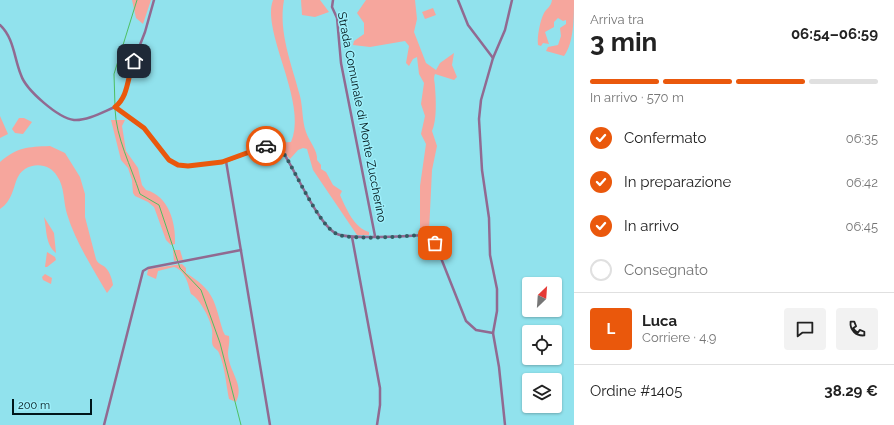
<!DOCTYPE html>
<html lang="it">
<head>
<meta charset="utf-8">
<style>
  body { margin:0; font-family:Raleway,sans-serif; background:#f2f2f2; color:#222; height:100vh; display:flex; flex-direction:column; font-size:15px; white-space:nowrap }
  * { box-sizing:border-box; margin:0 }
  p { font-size:13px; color:#767676 }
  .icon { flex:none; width:22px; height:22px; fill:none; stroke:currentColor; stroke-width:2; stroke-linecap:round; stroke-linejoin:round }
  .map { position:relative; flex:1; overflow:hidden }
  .sheet { display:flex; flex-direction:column; background:#fff; width:320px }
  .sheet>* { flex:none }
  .needle { width:26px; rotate:25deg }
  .controls { position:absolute; left:522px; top:277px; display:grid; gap:8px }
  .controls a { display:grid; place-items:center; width:40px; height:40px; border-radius:4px; background:#fff; box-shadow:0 1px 3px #0004; font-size:20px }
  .scale { position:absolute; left:12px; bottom:10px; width:80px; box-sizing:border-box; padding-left:4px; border:2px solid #00161a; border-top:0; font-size:11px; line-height:14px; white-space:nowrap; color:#00161a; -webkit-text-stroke:3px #9eeffa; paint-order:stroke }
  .pin { position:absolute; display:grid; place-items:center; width:34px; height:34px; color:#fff; margin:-17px; border-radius:8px; box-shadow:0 2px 6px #0006 }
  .courier { position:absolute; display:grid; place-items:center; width:40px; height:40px; margin:-20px; border:3px solid #ea580c; border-radius:50%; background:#fff; color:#222; box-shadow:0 1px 5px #0007 }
  .head em { font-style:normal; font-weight:700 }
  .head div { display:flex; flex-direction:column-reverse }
  .head { display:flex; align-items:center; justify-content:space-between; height:68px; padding:0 16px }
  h1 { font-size:26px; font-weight:700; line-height:30px }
  .bar { display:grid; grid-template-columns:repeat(4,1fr); gap:6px 4px; align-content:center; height:48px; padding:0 16px }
  .bar i { height:5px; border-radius:3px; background:#e0e0e0 }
  .bar .selected { background:#ea580c }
  .bar p { grid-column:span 4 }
  .line { display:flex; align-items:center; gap:10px; padding:0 16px; border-top:1px solid #e0e0e0 }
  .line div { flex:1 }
  .round { display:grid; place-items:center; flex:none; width:42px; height:42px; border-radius:4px; background:#f2f2f2 }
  ol { padding:0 16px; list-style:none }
  li { display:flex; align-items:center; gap:12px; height:44px }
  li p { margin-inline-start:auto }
  li .icon { padding:4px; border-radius:50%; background:#ea580c; color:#fff; stroke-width:4 }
  li:last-child { color:#767676 }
  li i { width:22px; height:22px; border:2px solid #e0e0e0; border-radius:50% }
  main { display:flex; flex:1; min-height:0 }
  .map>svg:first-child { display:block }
  .green { fill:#f6a69d }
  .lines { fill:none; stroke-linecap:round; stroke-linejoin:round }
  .stream { stroke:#4ebf61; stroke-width:1 }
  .street { stroke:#916a91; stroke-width:2.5 }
  .done { stroke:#335d64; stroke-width:4; stroke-dasharray:0 7.2 }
  .route { stroke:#ea580c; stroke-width:5 }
  .labels { text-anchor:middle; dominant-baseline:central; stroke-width:3; stroke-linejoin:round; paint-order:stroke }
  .street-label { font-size:12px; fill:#00161a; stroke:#9eeffa }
</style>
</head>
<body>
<main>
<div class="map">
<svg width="574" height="425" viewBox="0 0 574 425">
  <rect width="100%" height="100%" fill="#91e2ed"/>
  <g class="green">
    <polygon points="132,0 151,0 143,24 136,18"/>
    <path d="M273,0H284C278,32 292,65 300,96C303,108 302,121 306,132C309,141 318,151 317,160L321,165V169L326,172L333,185L342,191L340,195C346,208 354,228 369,232V235H357L313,170L307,149L303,148L298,150L290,159L283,151L275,145L276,143L291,142C305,111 277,58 272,24C271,16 270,8 273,0Z"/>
    <polygon points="301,0 320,0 329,12 315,17 302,15"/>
    <path d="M366,0H415L417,19L414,32L426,63L436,70L440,63L454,53L452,65L457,77L454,80L435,74C433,79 435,82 435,87C436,100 437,120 432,131L437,146L432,170L429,232H420V186L426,144L421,134L425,116L421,104L424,83L419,74L417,57L413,59L409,66L406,63L409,46L405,41L370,47L353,45L354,41L364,34V23L357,13Z"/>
    <path d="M552,0H574C574,17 574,43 564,56L546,51L548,47L558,45L561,36L560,28L566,24V20L563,21L558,18L554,22V27L545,32L549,44L543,43L541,46L538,45C537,36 540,21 544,13C547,8 551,7 552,0Z"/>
    <polygon points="433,8 436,15 425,19 422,12"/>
    <polygon points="0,116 8,134 0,138"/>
    <polygon points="19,118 24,118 32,122 23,134 15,133 12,129"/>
    <path d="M111,120H125L122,126L126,151L138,168L142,185L146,190C169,196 176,223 175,244L171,245L166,240L154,207L148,202L135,196L133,193L132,180L128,168L121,160Z"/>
    <path d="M50,146L65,153L80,177L85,194V217L96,259C98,264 101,264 105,267C110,272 112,279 113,285L107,293C93,269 75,241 67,214C63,202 65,187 57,176C51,165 36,162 25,169C14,176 16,190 8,201C6,204 3,207 0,209V162C18,147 27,147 50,146Z"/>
    <path d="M44,217L54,233L56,253C45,244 47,230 44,217Z"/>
    <polygon points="173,250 180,250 183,260 174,261"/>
    <polygon points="47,252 55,257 56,260 47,267 45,267"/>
    <path d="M182,264L186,268V273C215,291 214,301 223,331L225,335L229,336C230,343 228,348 228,354C229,372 245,385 236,402L229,399C226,384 225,367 219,353C218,350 215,349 213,346C211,342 213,335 212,330C211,320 200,299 191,294C188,284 186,271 174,267L158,271L156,279L147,275L148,269Z"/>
    <polygon points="45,274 52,278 51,284 43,280 42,277"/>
  </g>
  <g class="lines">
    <g class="stream">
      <polyline points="115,106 114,74 137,0"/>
      <path d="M115,109C116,138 131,166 140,194L159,205L180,268L201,290L220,343L241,425"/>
    </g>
    <g class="street">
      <polyline points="333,0 332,7 337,18 341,63 375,236"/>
      <polyline points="458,0 468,25 493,58"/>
      <path d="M0,25C14,38 14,58 21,75C26,90 58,118 74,120C87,121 103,112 115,107L145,130L169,160L178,165L188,166L224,162L267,146L276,148L284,154C296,172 319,226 337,234C352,240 405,236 423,235L431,238L435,243L466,321L476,330L493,333"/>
      <polyline points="115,107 125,94 129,73 145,32 154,0"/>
      <polyline points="226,161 270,425"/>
      <polyline points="352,237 380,388 380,405 377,425"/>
      <polyline points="104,425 143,271 148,268 241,250"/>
      <polyline points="505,425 499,367 493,333 497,311 497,289 490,255 489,218 482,170 479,119 481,100 493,58 505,30 512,0"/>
    </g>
  </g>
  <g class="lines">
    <path class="done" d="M266,146L276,148L284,154C296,172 319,226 337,234C352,241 405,236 423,235L430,237L435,243"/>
    <path class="route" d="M134,61C127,77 129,96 115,107L144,128L169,160L178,165L188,166L222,162L266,146"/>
  </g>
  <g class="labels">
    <g class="street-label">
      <text transform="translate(362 117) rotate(79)">Strada Comunale di Monte Zuccherino</text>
    </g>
  </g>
</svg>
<div class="controls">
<a><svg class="needle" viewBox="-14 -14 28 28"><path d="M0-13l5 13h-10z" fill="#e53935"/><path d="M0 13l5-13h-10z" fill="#767676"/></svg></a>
<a><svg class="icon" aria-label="locate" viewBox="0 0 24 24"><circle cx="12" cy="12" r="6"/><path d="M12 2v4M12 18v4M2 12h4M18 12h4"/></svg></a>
<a><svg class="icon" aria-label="layers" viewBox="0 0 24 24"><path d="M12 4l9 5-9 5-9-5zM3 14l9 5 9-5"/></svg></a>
</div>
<div class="scale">200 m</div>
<div class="pin" style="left:435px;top:243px;background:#ea580c"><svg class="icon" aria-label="bag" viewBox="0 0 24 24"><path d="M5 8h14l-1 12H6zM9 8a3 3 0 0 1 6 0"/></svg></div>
<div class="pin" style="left:134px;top:61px;background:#1f2937"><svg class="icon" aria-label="home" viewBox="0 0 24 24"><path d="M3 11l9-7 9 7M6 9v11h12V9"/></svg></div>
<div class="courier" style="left:266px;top:146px"><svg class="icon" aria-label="car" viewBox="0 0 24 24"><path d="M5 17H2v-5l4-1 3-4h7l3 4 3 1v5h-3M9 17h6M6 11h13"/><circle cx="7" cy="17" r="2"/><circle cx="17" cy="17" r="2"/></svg></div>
</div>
<section class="sheet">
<div class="head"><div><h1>3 min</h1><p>Arriva tra</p></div><em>06:54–06:59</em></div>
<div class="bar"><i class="selected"></i><i class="selected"></i><i class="selected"></i><i></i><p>In arrivo · 570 m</p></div>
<ol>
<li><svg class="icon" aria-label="check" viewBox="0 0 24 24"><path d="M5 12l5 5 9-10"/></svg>Confermato<p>06:35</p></li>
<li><svg class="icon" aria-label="check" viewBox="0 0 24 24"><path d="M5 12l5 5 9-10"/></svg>In preparazione<p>06:42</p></li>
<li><svg class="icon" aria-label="check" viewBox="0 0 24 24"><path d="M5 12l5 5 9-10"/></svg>In arrivo<p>06:45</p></li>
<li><i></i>Consegnato</li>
</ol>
<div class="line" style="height:72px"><b class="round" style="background:#ea580c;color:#fff">L</b><div><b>Luca</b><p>Corriere · 4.9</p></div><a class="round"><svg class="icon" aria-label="chat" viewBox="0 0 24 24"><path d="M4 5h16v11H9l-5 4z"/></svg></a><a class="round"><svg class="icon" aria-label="phone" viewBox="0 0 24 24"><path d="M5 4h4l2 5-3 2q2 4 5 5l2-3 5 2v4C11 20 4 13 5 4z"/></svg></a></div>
<div class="line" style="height:52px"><div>Ordine #1405</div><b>38.29 €</b></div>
</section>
</main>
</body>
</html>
